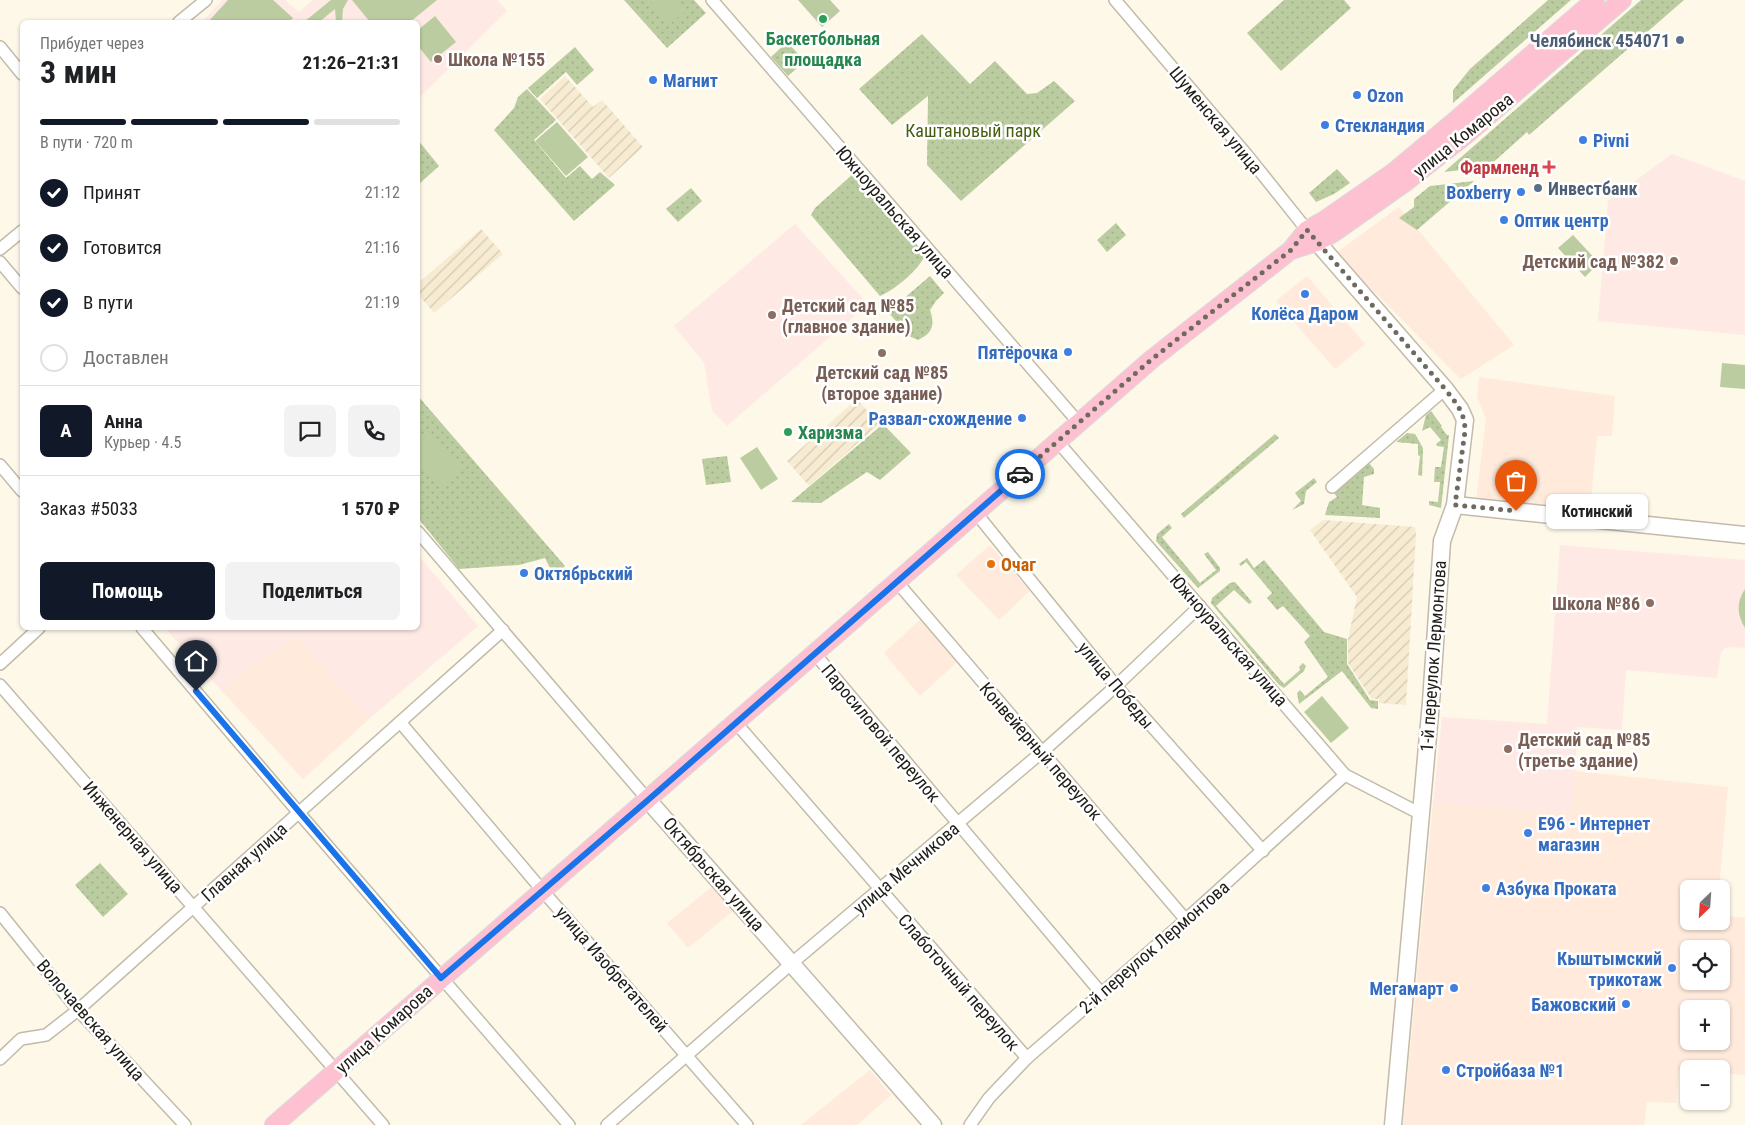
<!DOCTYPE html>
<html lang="ru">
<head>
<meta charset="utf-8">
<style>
  body { margin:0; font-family:"Roboto Condensed",sans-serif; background:#f2f2f2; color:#202124; height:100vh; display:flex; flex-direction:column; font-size:19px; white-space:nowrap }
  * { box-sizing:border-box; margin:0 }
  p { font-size:16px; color:#757577 }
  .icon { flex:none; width:28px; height:28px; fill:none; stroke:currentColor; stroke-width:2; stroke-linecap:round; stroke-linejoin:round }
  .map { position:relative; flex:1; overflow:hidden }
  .panel { position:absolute; left:20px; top:20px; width:400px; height:610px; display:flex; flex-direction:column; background:#fff; border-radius:8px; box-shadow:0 1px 4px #0004 }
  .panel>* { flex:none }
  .needle { width:32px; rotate:205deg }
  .buttons { position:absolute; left:1680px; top:880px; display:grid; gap:10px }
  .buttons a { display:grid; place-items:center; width:50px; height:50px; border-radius:8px; background:#fff; box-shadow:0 1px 4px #0004; font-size:25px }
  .pin { position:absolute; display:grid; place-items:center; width:42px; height:42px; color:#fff; margin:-51px -21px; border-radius:50% 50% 50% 0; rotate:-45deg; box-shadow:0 0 5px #0007 }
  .pin .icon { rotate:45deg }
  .courier { position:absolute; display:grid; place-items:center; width:50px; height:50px; margin:-25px; border:4px solid #1a73e8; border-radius:50%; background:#fff; color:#222; box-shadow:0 1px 6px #0007 }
  .bubble { position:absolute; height:35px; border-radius:8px; background:#fff; box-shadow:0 1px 4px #0004; font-size:16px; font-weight:700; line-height:35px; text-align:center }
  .headline em { font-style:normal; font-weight:700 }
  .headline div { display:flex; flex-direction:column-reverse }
  .headline { display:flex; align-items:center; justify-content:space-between; height:85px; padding:0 20px }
  h1 { font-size:32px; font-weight:700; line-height:38px }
  .bar { display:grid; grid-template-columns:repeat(4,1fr); gap:8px 5px; align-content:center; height:60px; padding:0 20px }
  .bar i { height:6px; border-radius:4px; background:#e0e0e0 }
  .bar .selected { background:#111827 }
  .bar p { grid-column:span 4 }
  .line { display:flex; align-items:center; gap:12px; padding:0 20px; border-top:1px solid #e0e0e0 }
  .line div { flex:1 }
  .round { display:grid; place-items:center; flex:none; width:52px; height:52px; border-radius:8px; background:#f2f2f2 }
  ol { padding:0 20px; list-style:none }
  li { display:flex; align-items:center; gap:15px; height:55px }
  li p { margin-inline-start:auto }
  li .icon { padding:5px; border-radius:50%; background:#111827; color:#fff; stroke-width:4 }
  li:last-child { color:#757577 }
  li i { width:28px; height:28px; border:2px solid #e0e0e0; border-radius:50% }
  .primary-button { display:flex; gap:10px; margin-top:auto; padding:10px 20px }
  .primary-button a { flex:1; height:58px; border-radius:8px; background:#111827; color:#fff; font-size:20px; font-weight:700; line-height:58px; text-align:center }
  .primary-button a+a { background:#f2f2f2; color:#202124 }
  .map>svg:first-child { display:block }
  .commercial { fill:#ffeadc; fill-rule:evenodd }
  .industrial { fill:url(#industrial-furrows) }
  .education { fill:#fee9e5 }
  .green { fill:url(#green-dots) }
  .pitch { fill:#bbcda0 }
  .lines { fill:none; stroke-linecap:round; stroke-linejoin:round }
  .street-casing { stroke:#c3bba9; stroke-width:14 }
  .secondary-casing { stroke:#c3bba9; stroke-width:19 }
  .primary-casing { stroke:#dbdbda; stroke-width:20 }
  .street { stroke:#fff; stroke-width:11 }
  .secondary { stroke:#fff; stroke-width:16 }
  .primary { stroke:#fec1d2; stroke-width:18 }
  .done { stroke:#6e6a60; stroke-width:5; stroke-dasharray:0 9 }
  .route { stroke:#1a73e8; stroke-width:6 }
  .leisure-dot { fill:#2e9e5b; stroke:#fff; stroke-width:2 }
  .service-dot { fill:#5c6f8a; stroke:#fff; stroke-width:2 }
  .education-dot { fill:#8d6e63; stroke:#fff; stroke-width:2 }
  .shop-dot { fill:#3f7fe0; stroke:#fff; stroke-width:2 }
  .health-dot { fill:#e0444e; stroke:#fff; stroke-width:2 }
  .food-dot { fill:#e8710a; stroke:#fff; stroke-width:2 }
  .labels { text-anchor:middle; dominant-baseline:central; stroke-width:5; stroke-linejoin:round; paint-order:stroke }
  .leisure-label { font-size:18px; font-weight:bold; fill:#27864d; stroke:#fff }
  .service-label { font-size:18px; font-weight:bold; fill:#4e5e75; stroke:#fff; text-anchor:end }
  .education-label { font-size:18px; font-weight:bold; fill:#785e54; stroke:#fff; text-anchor:start }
  .shop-label { font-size:18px; font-weight:bold; fill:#366cbe; stroke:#fff; text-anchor:start }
  .street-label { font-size:18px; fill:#201d17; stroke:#fff }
  .park-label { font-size:18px; fill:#475e12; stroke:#fff }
  .health-label { font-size:18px; font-weight:bold; fill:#be3a42; stroke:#fff; text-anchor:end }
  .food-label { font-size:18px; font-weight:bold; fill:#c56008; stroke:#fff; text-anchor:start }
</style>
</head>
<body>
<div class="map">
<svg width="1745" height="1125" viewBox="0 0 1745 1125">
  <defs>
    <pattern id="industrial-furrows" width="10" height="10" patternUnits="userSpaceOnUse" patternTransform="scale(1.25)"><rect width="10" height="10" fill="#f7ecd2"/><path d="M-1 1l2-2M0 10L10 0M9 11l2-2" fill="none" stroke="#d3cab4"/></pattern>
    <pattern id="green-dots" width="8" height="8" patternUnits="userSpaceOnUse" patternTransform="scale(1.25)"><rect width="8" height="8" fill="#bbcda0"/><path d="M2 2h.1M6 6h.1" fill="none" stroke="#a0b089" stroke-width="1.8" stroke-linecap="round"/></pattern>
  </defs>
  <rect width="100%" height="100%" fill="#fef8e9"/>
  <g class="commercial">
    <polygon points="1399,207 1514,345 1461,379 1336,253"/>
    <polygon points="1307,276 1365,344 1335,369 1276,301"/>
    <polygon points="1479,377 1615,396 1612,436 1597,436 1590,511 1476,501 1486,419 1477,397"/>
    <polygon points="990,545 1030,591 999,620 956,575"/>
    <polygon points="921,619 958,661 920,696 884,653"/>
    <polygon points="296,636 369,719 303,779 221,690"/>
    <path d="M1575,771L1728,787L1719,889H1689V921H1721V915L1745,918V1075L1721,1073V1069L1679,1070L1676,1103L1647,1102L1644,1125H1403L1433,803L1572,812ZM1689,949H1721V981H1689ZM1689,1009H1721V1041H1689Z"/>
    <polygon points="712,887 733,911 688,948 667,923"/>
    <polygon points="870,1070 891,1095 857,1125 801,1125"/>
  </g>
  <g class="industrial">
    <polygon points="565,76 593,107 602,100 643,147 609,178 540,99"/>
    <polygon points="481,229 503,254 434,313 418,294 418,283"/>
    <polygon points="857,399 879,424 809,486 787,461"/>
    <polygon points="1323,520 1415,527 1416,534 1406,705 1379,703 1379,699 1372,699 1348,663 1348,639 1357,597 1310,530"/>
  </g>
  <g class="education">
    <polygon points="222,0 285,0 299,12 313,0 497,0 507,11 418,99 418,22 202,22"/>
    <polygon points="1672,154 1745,181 1745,335 1598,321 1608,201"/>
    <polygon points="795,224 868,304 727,426 712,411 704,363 674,326"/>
    <polygon points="1560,545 1745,560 1745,648 1731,647 1725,648 1721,652 1717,678 1626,670 1622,730 1578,727 1572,812 1433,803 1442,717 1547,724"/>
    <polygon points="418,555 478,626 369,719 296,636 221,690 165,628 418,628"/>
  </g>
  <g class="green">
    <polygon points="624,0 694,0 706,13 667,48"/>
    <polygon points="1284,0 1344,0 1351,8 1281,71 1247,33"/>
    <polygon points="1548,0 1571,0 1453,103 1453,90 1470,69"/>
    <polygon points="1641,0 1684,0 1529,135 1527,132 1488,167 1444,172"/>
    <polygon points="922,34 970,84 995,61 1027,94 1037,93 1054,81 1075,101 961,201 927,165 928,96 892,125 859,89"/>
    <polygon points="787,42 805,61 788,76 771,57"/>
    <polygon points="575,47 594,70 577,85 566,72 537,98 528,88"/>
    <polygon points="527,89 556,120 534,140 566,178 580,166 592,179 600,172 615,185 574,221 494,130 514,108 518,97"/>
    <polygon points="418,140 439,166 418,185"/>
    <polygon points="1337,169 1350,183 1334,194 1316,202 1309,193"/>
    <path d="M854,173L925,256C916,272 897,288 880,296L811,215L815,208Z"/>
    <polygon points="1474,181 1417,230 1399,218 1414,207 1414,199 1430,186"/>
    <polygon points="691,188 702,201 678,222 666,209"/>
    <polygon points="1116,223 1126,235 1107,252 1097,240"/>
    <path d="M930,276L944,293L936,301L930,310C935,325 933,333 918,340L909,336L888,312Z"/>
    <polygon points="418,396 565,566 554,576 545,558 519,565 459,569 418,518"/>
    <polygon points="1431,411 1442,426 1441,427 1447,435 1449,435 1441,508 1429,505 1429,501 1438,502 1440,482 1434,482 1435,467 1441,467 1444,447 1437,446 1436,444 1441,440 1430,427 1422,431 1426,415"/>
    <polygon points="883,424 911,453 880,480 867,472 821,503 791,502"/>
    <polygon points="1407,433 1415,434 1423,448 1422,476 1418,475 1420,456 1418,455 1418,444 1396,442"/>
    <polygon points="1275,434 1279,438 1184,518 1181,514"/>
    <polygon points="727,456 731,482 706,485 702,459"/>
    <polygon points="1369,463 1374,469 1374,474 1364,477 1362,505 1380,508 1380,518 1325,515 1329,502 1337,497 1333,492 1365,464"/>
    <polygon points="1314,478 1317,482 1306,491 1304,504 1292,510 1301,501 1295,493"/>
    <polygon points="1169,524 1172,528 1162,537 1200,583 1216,570 1204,554 1208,552 1220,568 1220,571 1198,588 1156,541 1157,534"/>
    <polygon points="1247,558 1254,568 1264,560 1324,632 1347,639 1347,664 1370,700 1378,701 1378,709 1371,708 1342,671 1299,704 1297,693 1300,690 1305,696 1328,677 1304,642 1310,636 1283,606 1277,610 1267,598 1272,593 1246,562 1241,566 1239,564"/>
    <polygon points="1235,582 1252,602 1249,604 1234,590 1216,606 1284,684 1300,670 1299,667 1303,663 1306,666 1304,671 1284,688 1279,685 1211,603 1212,598 1230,583"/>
    <polygon points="100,863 128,894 103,917 75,885"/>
  </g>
  <g class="pitch">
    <polygon points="228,0 273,0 293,18 289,22 208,22"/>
    <polygon points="331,0 348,0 343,9 342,22 336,22 335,9 319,22 304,22"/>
    <polygon points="352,0 437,0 410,22 370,22"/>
    <polygon points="649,0 676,0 686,11 670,24"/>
    <polygon points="798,0 830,0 840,11 822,27"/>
    <polygon points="435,16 456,42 431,62 418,46 418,30"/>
    <polygon points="557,122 588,157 566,176 535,141"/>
    <polygon points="1573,235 1599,263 1585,277 1558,248"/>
    <polygon points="1722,363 1745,365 1745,389 1720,387"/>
    <polygon points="428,429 463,469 441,487 418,460 418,438"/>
    <polygon points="757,447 778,479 761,490 740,458"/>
    <path d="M1745,589V628C1737,615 1736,602 1745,589Z"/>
    <polygon points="1322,696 1349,728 1331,743 1304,712"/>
  </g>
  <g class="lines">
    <defs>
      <g id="street">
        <polyline points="712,0 1079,423"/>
        <polyline points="1115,0 1247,155 1307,230"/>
        <polyline points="179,22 206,0"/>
        <polyline points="0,47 22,74"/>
        <polyline points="0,249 22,231"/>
        <polyline points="0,262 22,288"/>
        <polyline points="1058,442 1345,775 1421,814"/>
        <polyline points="0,465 22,491"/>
        <polyline points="1332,487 1445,389"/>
        <polyline points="976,513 1116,686 1263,851"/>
        <polyline points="418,532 648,800"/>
        <polyline points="897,582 1186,920"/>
        <polyline points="142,628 299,813 569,1125"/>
        <polyline points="815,654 1102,994"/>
        <polyline points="0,664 39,628"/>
        <polyline points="0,685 383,1125"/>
        <polyline points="400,722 542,890 747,1125"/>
        <polyline points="736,723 1027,1058"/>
        <polyline points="0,913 78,1010 185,1125"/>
        <polyline points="0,1059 21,1039 46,1035 78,1010 503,630"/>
        <polyline points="607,1125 792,963 1042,752 1116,686 1200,606"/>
        <polyline points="970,1125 989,1098 1027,1058 1180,925 1345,775"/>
      </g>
      <g id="secondary">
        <polyline points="1317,242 1445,389 1460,409 1465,420 1455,505 1442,541 1431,702 1393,1125"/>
        <polyline points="1455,505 1745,535"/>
        <polyline points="648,800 933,1125"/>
      </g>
      <g id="primary">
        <polyline points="1291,250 1317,242 1333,233 1407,181 1467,134 1622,0"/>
        <polyline points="274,1125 1152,359 1291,250 1307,230 1325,220 1394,172 1455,121 1595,0"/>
      </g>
    </defs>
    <use href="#street" class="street-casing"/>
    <use href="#secondary" class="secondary-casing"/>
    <use href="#primary" class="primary-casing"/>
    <use href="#street" class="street"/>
    <use href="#secondary" class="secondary"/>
    <use href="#primary" class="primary"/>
  </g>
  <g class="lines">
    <path class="done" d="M1020,474L1152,359L1291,250L1307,230L1445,389C1456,403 1465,412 1465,431L1455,505L1516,511"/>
    <polyline class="route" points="196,691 441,978 648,800 1020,474"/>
  </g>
  <g class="leisure-dot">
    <circle cx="823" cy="19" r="5"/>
    <circle cx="788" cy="432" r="5"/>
  </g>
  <g class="service-dot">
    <circle cx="1680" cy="40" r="5"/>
    <circle cx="1538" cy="188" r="5"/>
  </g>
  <g class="education-dot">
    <circle cx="438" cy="59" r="5"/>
    <circle cx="1674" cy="261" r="5"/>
    <circle cx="772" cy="315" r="5"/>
    <circle cx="882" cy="353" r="5"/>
    <circle cx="1650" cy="603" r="5"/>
    <circle cx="1508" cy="749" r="5"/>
  </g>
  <g class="shop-dot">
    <circle cx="653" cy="80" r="5"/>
    <circle cx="1357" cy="95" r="5"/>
    <circle cx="1325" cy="125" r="5"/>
    <circle cx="1583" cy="140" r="5"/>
    <circle cx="1521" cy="192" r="5"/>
    <circle cx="1504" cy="220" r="5"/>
    <circle cx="1305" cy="294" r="5"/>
    <circle cx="1068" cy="352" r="5"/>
    <circle cx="1022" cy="418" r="5"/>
    <circle cx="524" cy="573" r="5"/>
    <circle cx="1528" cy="833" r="5"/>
    <circle cx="1486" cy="888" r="5"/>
    <circle cx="1672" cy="968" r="5"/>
    <circle cx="1454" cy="988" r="5"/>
    <circle cx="1626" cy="1004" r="5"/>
    <circle cx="1446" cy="1070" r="5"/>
  </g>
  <path class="health-dot" d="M1546.5 159.5h5v5h5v5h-5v5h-5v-5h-5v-5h5z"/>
  <circle class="food-dot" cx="991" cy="564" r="5"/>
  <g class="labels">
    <g class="leisure-label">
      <text x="823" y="38">Баскетбольная<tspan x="823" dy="21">площадка</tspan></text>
      <text x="798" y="432" text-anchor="start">Харизма</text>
    </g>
    <g class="service-label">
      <text x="1670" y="40">Челябинск 454071</text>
      <text x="1548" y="188" text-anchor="start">Инвестбанк</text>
    </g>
    <g class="education-label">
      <text x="448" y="59">Школа №155</text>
      <text x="1664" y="261" text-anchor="end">Детский сад №382</text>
      <text x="782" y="305">Детский сад №85<tspan x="782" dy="21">(главное здание)</tspan></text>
      <text x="882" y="372" text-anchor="middle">Детский сад №85<tspan x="882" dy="21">(второе здание)</tspan></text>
      <text x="1640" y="603" text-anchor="end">Школа №86</text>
      <text x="1518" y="739">Детский сад №85<tspan x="1518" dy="21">(третье здание)</tspan></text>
    </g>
    <g class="shop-label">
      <text x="663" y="80">Магнит</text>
      <text x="1367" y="95">Ozon</text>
      <text x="1335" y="125">Стекландия</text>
      <text x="1593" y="140">Pivni</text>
      <text x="1511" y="192" text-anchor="end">Boxberry</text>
      <text x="1514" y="220">Оптик центр</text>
      <text x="1305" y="313" text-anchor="middle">Колёса Даром</text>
      <text x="1058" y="352" text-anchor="end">Пятёрочка</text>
      <text x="1012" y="418" text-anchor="end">Развал-схождение</text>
      <text x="534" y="573">Октябрьский</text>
      <text x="1538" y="823">Е96 - Интернет<tspan x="1538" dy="21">магазин</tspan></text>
      <text x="1496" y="888">Азбука Проката</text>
      <text x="1662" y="958" text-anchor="end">Кыштымский<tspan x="1662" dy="21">трикотаж</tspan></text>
      <text x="1444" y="988" text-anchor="end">Мегамарт</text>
      <text x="1616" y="1004" text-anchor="end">Бажовский</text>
      <text x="1456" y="1070">Стройбаза №1</text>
    </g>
    <g class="street-label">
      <text transform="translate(1216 120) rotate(50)">Шуменская улица</text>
      <text transform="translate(1463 135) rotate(-39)">улица Комарова</text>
      <text transform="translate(895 212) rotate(49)">Южноуральская улица</text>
      <text transform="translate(1229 640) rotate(49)">Южноуральская улица</text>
      <text transform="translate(1433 656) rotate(-86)">1-й переулок Лермонтова</text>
      <text transform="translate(1116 685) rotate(50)">улица Победы</text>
      <text transform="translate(881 733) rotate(50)">Паросиловой переулок</text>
      <text transform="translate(1041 751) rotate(49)">Конвейерный переулок</text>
      <text transform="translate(133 837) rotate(49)">Инженерная улица</text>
      <text transform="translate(244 862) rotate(-42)">Главная улица</text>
      <text transform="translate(906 868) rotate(-40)">улица Мечникова</text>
      <text transform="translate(714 874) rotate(49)">Октябрьская улица</text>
      <text transform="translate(1154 947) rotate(-41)">2-й переулок Лермонтова</text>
      <text transform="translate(612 969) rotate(49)">улица Изобретателей</text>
      <text transform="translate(959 982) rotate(49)">Слаботочный переулок</text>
      <text transform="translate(91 1020) rotate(49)">Волочаевская улица</text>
      <text transform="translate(384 1029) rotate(-42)">улица Комарова</text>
    </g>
    <g class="park-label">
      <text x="973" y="130">Каштановый парк</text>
    </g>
    <g class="health-label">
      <text x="1539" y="167">Фармленд</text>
    </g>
    <g class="food-label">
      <text x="1001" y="564">Очаг</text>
    </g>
  </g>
</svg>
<div class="buttons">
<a><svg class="needle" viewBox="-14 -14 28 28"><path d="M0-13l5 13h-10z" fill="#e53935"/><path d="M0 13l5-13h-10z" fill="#757577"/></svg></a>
<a><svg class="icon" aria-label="locate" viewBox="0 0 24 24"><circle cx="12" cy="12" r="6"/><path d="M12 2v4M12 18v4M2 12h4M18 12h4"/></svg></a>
<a>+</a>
<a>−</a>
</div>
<div class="pin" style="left:1516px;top:511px;background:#ea580c"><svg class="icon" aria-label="bag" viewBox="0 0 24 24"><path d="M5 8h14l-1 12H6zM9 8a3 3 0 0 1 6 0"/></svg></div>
<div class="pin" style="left:196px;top:691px;background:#1f2937"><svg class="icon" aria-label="home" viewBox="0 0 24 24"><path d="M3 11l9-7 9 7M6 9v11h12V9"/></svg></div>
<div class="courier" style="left:1020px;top:474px"><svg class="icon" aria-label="car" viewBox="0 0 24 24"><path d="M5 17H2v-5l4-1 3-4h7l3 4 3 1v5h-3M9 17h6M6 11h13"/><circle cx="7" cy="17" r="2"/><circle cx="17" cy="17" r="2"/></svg></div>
<div class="bubble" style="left:1546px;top:494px;width:102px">Котинский</div>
<section class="panel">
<div class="headline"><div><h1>3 мин</h1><p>Прибудет через</p></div><em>21:26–21:31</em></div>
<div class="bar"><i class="selected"></i><i class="selected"></i><i class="selected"></i><i></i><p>В пути · 720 m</p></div>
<ol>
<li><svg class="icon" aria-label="check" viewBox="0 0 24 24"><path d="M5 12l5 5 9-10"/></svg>Принят<p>21:12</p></li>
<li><svg class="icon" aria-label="check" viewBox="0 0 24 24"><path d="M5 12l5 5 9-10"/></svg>Готовится<p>21:16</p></li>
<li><svg class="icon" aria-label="check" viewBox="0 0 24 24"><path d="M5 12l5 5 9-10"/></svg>В пути<p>21:19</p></li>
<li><i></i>Доставлен</li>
</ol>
<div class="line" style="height:90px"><b class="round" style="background:#111827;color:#fff">А</b><div><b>Анна</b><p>Курьер · 4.5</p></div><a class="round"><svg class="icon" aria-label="chat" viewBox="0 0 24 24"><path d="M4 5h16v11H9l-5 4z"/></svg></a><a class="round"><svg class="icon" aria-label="phone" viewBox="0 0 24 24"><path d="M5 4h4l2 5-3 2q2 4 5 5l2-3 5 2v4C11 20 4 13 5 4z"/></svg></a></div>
<div class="line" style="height:65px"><div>Заказ #5033</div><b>1 570 ₽</b></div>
<div class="primary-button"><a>Помощь</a><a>Поделиться</a></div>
</section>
</div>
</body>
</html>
